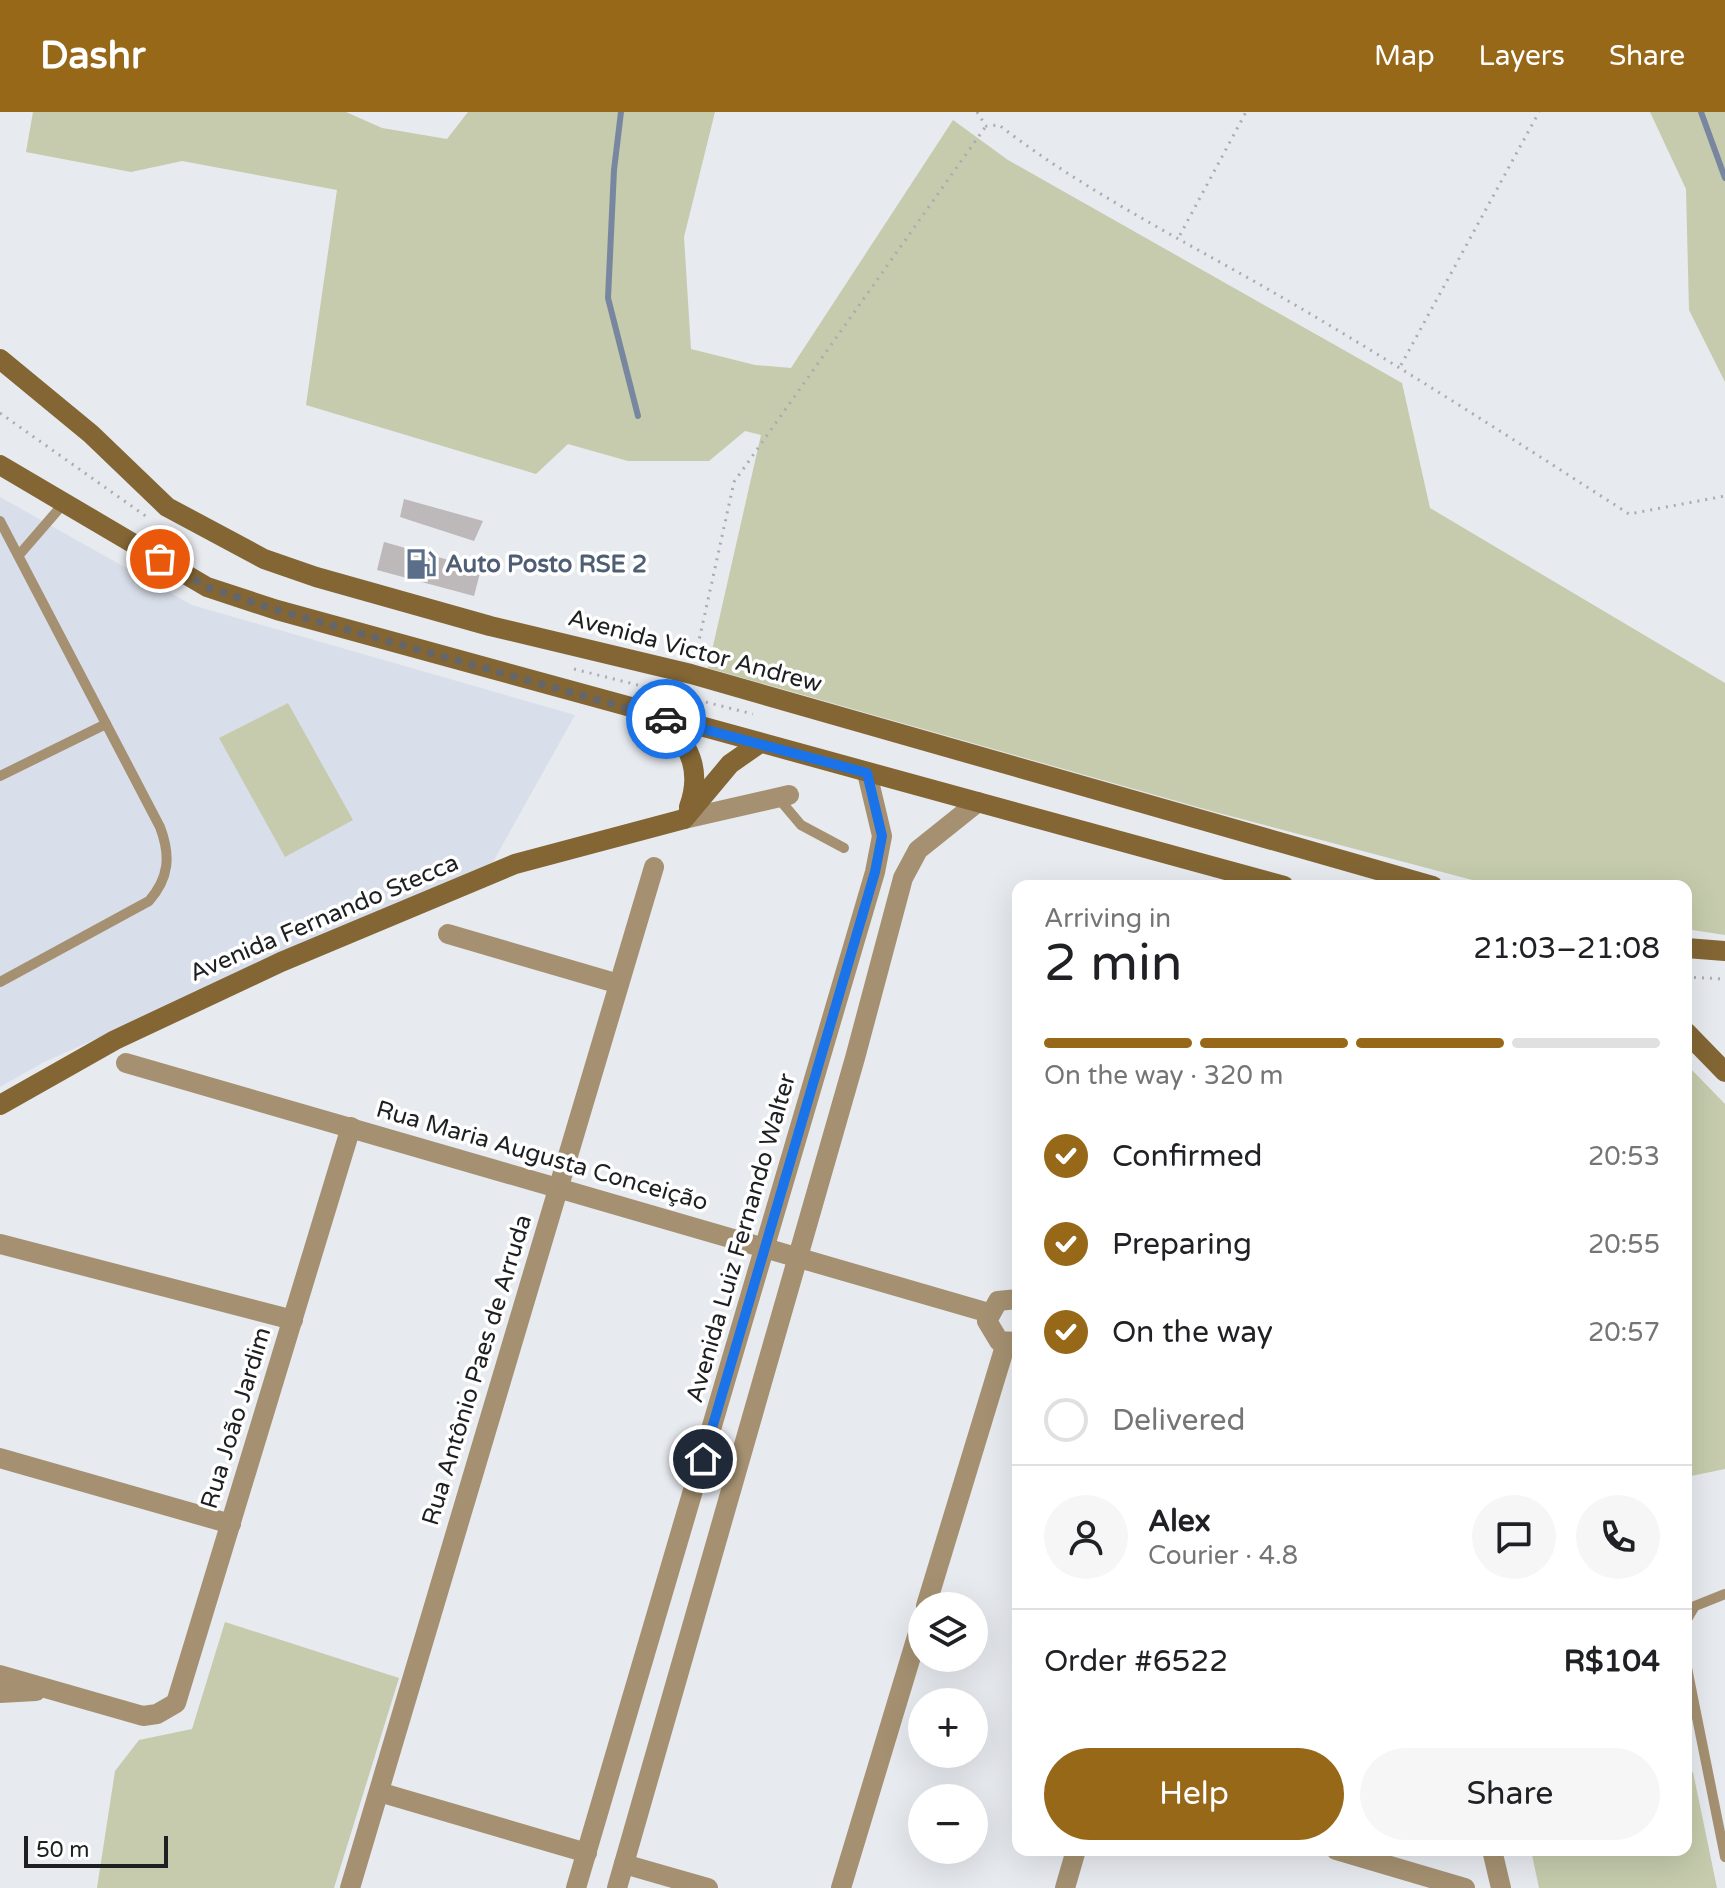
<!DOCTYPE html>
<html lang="en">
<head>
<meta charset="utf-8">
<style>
  body { margin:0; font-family:"Varela Round",sans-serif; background:#f6f6f6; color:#202124; height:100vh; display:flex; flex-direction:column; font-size:30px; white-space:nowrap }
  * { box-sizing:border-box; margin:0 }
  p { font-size:26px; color:#757577 }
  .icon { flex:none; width:44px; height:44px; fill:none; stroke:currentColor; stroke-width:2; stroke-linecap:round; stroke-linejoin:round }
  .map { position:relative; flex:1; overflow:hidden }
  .side { position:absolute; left:1012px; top:768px; width:680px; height:976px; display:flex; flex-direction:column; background:#fff; border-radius:16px; box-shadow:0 8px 32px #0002 }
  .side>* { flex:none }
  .fabs { position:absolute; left:908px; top:1480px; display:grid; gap:16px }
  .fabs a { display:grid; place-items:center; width:80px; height:80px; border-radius:50%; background:#fff; box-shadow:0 8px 32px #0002; font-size:40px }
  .scale { position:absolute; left:24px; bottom:20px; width:144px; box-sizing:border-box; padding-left:8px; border:4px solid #1e1f21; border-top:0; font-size:22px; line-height:28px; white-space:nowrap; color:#1e1f21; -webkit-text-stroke:6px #fff; paint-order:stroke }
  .pin { position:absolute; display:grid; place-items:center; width:68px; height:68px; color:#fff; margin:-34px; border:4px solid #fff; border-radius:50%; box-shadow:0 2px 8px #0007 }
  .courier { position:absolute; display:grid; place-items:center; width:80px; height:80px; margin:-40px; border:6px solid #1a73e8; border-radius:50%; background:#fff; color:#222; box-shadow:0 2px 10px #0007 }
  .head em { font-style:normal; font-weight:600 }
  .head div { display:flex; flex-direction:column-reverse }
  .head { display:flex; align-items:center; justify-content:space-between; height:136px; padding:0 32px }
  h1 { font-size:52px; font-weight:600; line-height:60px }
  .bar { display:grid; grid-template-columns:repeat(4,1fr); gap:12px 8px; align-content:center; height:96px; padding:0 32px }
  .bar i { height:10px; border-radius:6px; background:#e0e0e0 }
  .bar .on { background:#966817 }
  .bar p { grid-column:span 4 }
  .line { display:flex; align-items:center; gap:20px; padding:0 32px; border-top:2px solid #e0e0e0 }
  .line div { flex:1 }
  .round { display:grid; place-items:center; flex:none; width:84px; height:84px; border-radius:42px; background:#f6f6f6 }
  ol { padding:0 32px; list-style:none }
  li { display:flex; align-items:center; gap:24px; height:88px }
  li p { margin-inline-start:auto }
  li .icon { padding:8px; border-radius:50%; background:#966817; color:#fff; stroke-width:4 }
  li:last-child { color:#757577 }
  li i { width:44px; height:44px; border:4px solid #e0e0e0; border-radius:50% }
  .cta { display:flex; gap:16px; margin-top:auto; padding:16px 32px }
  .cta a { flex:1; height:92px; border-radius:48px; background:#966817; color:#fff; font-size:32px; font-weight:600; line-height:92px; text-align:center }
  .cta a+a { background:#f6f6f6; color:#202124 }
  header { display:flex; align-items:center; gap:48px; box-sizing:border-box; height:112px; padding:0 40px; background:#966817; color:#fff }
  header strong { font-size:38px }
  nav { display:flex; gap:44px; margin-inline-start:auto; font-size:28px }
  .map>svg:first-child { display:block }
  .built { fill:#d9dfea }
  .green { fill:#c5cbac }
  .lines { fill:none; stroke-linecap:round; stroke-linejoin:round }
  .stream { stroke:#78879f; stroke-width:6 }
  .building { fill:#bdb8ba }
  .path { stroke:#aaacb1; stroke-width:3; stroke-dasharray:2 6; stroke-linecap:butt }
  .lane { stroke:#a59171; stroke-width:10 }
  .street { stroke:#a59171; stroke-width:20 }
  .secondary { stroke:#836634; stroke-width:20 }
  .done { stroke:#646669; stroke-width:8; stroke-dasharray:0 14.4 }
  .route { stroke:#1a73e8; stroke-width:10 }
  .labels { text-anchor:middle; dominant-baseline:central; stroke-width:7; stroke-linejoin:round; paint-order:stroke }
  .service-label { font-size:24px; font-weight:bold; fill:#4e5e75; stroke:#fff; text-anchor:start }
  .street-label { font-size:24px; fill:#1e1f21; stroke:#fff }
</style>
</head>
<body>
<header>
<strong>Dashr</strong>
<nav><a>Map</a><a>Layers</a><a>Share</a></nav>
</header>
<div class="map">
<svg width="1725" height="1776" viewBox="0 0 1725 1776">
  <rect width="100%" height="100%" fill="#e7eaef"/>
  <polygon class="built" points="0,385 192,493 575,603 493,750 44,950 0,975"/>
  <g class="green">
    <polygon points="33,0 346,0 382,16 447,27 468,0 715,0 684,125 691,237 755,253 791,256 953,8 1008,48 1402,271 1430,396 1725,571 1725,823 1686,817 1686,774 1495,774 1215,700 708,556 761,323 745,319 709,349 628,349 568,332 536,362 306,293 337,78 182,49 131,60 26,40"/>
    <polygon points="1650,0 1725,0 1725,270 1689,198 1686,77"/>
    <polygon points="288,591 353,708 285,745 219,626"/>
    <polygon points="1686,952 1725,992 1725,1357 1686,1365"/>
    <polygon points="225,1510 399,1566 334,1776 97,1776 115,1659 139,1628 192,1617"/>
    <polygon points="1693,1660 1717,1776 1539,1776 1531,1738 1686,1738 1686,1661"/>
  </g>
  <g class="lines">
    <g class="stream">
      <polyline points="621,0 614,58 608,186 638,304"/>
      <polyline points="1701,0 1725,66"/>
    </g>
  </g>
  <g class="building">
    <polygon points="404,387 483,409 474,429 400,405"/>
    <polygon points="384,430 481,457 474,484 377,458"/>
  </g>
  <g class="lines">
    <g class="path">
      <path d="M977,0L986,14L999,13C1088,82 1193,133 1290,190C1405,257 1517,330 1629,402L1725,384"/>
      <polyline points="1180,123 1246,0"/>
      <polyline points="1401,253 1539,0"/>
      <polyline points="0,301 147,405"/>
      <polyline points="696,542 734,370 986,14"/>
      <polyline points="574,557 753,602"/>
      <polyline points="1686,865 1725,867"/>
    </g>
    <g class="lane">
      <path d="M0,409L160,715C171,744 169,766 149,789L0,870"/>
      <polyline points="19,443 64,391"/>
      <polyline points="0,664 106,612"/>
      <polyline points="779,687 801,713 844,736"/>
      <polyline points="1686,1509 1695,1494 1725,1482"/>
      <polyline points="1686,1551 1725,1745"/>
    </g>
    <g class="street">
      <polyline points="684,707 789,683"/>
      <polyline points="448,822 619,872"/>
      <polyline points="126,951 989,1201"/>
      <polyline points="0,1132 293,1208"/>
      <polyline points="1018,1187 998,1189 987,1209 999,1229 1018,1230"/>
      <polyline points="0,1346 231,1412"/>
      <polyline points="926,1494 1006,1231"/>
      <polyline points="0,1563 143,1604 157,1602 176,1591 351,1015"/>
      <polyline points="0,1581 36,1579"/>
      <polyline points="379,1680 587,1741"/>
      <polyline points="1336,1738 1465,1776"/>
      <polyline points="1492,1738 1501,1776"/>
      <polyline points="624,1752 708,1776"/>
      <polyline points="350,1776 654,755"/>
      <polyline points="576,1776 875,760 882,724 867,661"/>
      <polyline points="617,1776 855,946 903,766 918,738 978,690"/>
      <polyline points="841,1776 922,1508"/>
      <polyline points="1065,1776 1076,1738"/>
    </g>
    <g class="secondary">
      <polyline points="0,247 91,322 167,395 264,447 316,465 490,514 691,562 1433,774"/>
      <polyline points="0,353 207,475 277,498 1284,774"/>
      <path d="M669,608C690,638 702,659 689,695"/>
      <polyline points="1686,836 1725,839"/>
      <polyline points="1686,920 1725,960"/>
      <polyline points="0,993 115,928 281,850 515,752 684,707 730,652 760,631"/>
    </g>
  </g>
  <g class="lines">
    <polyline class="done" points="160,447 207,475 277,498 666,607"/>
    <polyline class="route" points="666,607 867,661 882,724 875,760 703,1347"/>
  </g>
  <defs>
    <symbol id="fuel-bare" viewBox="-9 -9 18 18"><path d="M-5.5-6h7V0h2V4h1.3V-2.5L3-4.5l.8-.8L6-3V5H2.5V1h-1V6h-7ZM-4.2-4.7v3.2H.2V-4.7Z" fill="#5c6f8a" stroke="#fff" stroke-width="2.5" paint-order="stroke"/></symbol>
  </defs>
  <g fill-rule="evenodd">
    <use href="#fuel-bare" x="399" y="430" width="44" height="44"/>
  </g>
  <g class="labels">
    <g class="service-label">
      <text x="445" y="452">Auto Posto RSE 2</text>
    </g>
    <g class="street-label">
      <text transform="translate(695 539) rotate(15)">Avenida Victor Andrew</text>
      <text transform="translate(324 806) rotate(-23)">Avenida Fernando Stecca</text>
      <text transform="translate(542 1044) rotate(16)">Rua Maria Augusta Conceição</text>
      <text transform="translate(741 1126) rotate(-74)">Avenida Luiz Fernando Walter</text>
      <text transform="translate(477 1258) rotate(-73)">Rua Antônio Paes de Arruda</text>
      <text transform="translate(236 1306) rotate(-73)">Rua João Jardim</text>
    </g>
  </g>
</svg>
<div class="fabs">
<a><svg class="icon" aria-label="layers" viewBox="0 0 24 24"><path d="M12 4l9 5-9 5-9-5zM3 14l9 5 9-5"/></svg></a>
<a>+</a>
<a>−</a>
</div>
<div class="scale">50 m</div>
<div class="pin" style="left:160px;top:447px;background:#ea580c"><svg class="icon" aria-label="bag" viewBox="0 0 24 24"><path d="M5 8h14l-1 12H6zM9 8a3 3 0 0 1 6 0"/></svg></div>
<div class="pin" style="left:703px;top:1347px;background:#1f2937"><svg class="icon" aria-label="home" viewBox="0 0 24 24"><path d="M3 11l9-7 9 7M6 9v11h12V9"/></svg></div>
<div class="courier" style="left:666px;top:607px"><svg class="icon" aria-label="car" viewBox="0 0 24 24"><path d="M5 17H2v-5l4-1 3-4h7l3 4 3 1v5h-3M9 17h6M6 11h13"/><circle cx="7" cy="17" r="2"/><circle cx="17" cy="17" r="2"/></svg></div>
<section class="side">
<div class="head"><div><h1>2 min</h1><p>Arriving in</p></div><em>21:03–21:08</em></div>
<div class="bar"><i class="on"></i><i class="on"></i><i class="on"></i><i></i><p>On the way · 320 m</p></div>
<ol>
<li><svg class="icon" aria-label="check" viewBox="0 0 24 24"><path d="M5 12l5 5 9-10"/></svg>Confirmed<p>20:53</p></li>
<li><svg class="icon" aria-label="check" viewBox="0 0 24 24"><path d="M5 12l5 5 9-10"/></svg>Preparing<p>20:55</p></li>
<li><svg class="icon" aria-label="check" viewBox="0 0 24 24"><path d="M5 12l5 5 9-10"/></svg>On the way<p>20:57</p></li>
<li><i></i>Delivered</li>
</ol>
<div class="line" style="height:144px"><a class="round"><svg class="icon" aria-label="person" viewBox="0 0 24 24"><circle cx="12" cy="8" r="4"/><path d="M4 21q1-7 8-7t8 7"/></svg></a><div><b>Alex</b><p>Courier · 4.8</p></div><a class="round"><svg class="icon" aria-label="chat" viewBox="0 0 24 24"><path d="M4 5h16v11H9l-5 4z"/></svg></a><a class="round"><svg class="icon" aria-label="phone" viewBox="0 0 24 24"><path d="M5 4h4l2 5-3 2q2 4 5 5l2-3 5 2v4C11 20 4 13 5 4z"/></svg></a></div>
<div class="line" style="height:104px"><div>Order #6522</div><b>R$104</b></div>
<div class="cta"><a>Help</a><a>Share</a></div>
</section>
</div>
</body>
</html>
